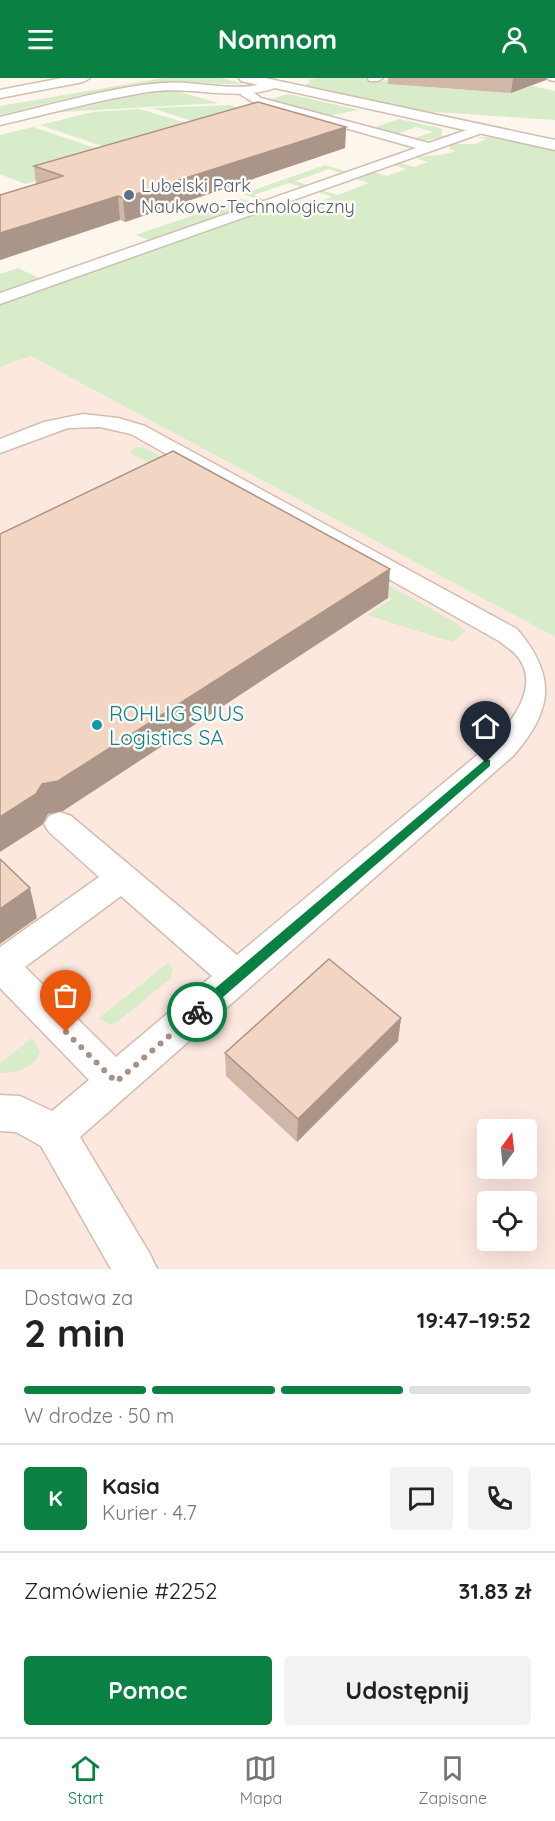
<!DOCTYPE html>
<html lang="pl">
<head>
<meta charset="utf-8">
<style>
  body { margin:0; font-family:Quicksand,sans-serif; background:#f2f2f2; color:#222; height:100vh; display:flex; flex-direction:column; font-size:22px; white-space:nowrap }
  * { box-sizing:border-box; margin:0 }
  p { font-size:20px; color:#767676 }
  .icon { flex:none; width:33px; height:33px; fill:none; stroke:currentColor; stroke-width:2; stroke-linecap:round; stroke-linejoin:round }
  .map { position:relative; height:1191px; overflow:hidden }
  .side { display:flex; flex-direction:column; background:#fff; flex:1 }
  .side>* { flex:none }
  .needle { width:39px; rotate:15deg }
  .fabs { position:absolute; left:477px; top:1041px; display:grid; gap:12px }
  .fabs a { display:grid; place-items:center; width:60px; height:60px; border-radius:6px; background:#fff; box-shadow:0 6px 24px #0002; font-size:30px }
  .pin { position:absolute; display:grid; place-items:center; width:51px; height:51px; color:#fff; margin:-62px -26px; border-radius:50% 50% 50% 0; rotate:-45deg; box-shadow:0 0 6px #0007 }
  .pin .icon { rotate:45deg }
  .courier { position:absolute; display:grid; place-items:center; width:60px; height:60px; margin:-30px; border:4px solid #0b8043; border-radius:50%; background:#fff; color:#222; box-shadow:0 2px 8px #0007 }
  .summary em { font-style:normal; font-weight:800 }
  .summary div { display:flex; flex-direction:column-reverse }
  .summary { display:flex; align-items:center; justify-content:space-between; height:102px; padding:0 24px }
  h1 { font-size:39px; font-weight:800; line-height:45px }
  .bar { display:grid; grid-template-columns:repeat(4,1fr); gap:9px 6px; align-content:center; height:72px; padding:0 24px }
  .bar i { height:8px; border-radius:4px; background:#e0e0e0 }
  .bar .on { background:#0b8043 }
  .bar p { grid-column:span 4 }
  .line { display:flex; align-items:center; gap:15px; padding:0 24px; border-top:2px solid #e0e0e0 }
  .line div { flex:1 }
  .round { display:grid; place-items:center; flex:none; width:63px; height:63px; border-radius:6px; background:#f2f2f2 }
  .action { display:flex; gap:12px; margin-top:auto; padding:12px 24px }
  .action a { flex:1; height:69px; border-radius:6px; background:#0b8043; color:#fff; font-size:24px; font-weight:800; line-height:69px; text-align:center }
  .action a+a { background:#f2f2f2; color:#222 }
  header { display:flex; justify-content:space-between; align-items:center; height:78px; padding:0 24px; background:#0b8043; color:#fff; font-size:27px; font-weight:800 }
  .menu { display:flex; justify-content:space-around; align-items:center; height:84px; border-top:2px solid #e0e0e0; background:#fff; font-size:16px; color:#767676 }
  .menu a { display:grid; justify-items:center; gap:3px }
  .menu .on { color:#0b8043 }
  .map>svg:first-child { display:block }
  .commercial { fill:#fde8e0; fill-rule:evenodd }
  .green { fill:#d8ecc9 }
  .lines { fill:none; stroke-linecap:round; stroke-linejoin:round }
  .lane-casing { stroke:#d1beb0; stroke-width:3 }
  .street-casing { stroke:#d1beb0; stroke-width:3 }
  .secondary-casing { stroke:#d6c0b0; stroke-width:3 }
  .lane { fill:#fff; fill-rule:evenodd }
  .street { fill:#fff; fill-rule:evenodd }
  .secondary { fill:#fff; fill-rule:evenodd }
  .wall { fill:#d1b7a8 }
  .shaded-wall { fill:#aa9588 }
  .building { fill:#f3d5c3; stroke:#aa9588; stroke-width:1.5 }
  .route { fill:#0b8043 }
  .done { stroke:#a89285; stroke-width:6; stroke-dasharray:0 10.8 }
  .service-dot { fill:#5c6f8a; stroke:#fffaf3; stroke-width:2 }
  .culture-dot { fill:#0f9aa8; stroke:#fffaf3; stroke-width:2 }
  .labels { text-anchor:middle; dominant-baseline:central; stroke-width:5; stroke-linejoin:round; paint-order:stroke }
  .far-service-label { font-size:18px; fill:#4e5e75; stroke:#fffaf3; text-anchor:start }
  .culture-label { font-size:21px; fill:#0d838f; stroke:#fffaf3; text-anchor:start }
</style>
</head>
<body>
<header><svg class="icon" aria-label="menu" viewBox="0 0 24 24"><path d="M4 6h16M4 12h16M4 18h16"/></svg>Nomnom<svg class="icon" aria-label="person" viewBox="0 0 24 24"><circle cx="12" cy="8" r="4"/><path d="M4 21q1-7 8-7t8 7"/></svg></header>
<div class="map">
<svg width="555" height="1191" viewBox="0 0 555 1191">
  <rect width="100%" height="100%" fill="#fdf6ec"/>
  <path class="commercial" d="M29,278L555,559V1191H0V289ZM488,1052H526V1090H488ZM488,1124H526V1162H488Z"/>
  <g class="green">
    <path d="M163,0H222L244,6C216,7 184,2 153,5C105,10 48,25 0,37V28Z"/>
    <polygon points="317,0 369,0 367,1 377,4 385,2 414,8 511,15 532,8 555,13 555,42 419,33 305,7 310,4 308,2"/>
    <polygon points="173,12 219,25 61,34 157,13"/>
    <polygon points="288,16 359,32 327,38 268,22"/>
    <polygon points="230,27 260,36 213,50 152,30"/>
    <polygon points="139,31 207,51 125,76 40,47 93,34"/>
    <path d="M399,41L440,50L443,53L441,57L445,58C434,62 425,63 412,61L433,54L416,49L395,57L372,50Z"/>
    <polygon points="33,49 119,78 25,106 0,96 0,57"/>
    <path d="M477,59H493L555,72V559L30,278L0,289V227L282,127L296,132L332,119L319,114L324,113L338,117L369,105L356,101L374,94L387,98L406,91L393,87L400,85L414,89L427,84L416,80C429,76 442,79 455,73L450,71V68L452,66H475L487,61Z"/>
    <polygon points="325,87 345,93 341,95 329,91 295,103 307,107 302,109 289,105 254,117 266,122 263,123 243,116"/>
    <polygon points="242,121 257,125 149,162 135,157"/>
    <polygon points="18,190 43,202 0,217 0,196"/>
    <polygon points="136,369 145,370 458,546 466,554 452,564 367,537 392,521 129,374"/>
    <polygon points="168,885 173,890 171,900 116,945 110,947 99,940"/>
    <path d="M32,960L40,973C34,991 18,994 0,995V985Z"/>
  </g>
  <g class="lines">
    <defs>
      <g id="lane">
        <polygon points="368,0 383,0 378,3 369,3"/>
        <polygon points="548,0 555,0 555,3 549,2"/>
        <polygon points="247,10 261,20 429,65 478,48 484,52 482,55 0,226 0,215 416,70 253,24 241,17 243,11"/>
        <path d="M83,336L118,340L145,348L517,551C555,596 555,630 514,677L80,1059L150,1176L157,1191H111L41,1068L16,1054L0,1053V1017L20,1018L52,1033L89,1002L0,910V869L99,799L49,754L44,746L49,738L60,734L71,738L237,877L494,663C513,642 541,606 517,578C512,572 505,568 499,563L131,356L100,349L68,350L0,375V361L44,344ZM121,818L212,898L116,979L25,889Z"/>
      </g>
      <path id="street" d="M239,0H265L555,62V72L275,10C235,24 190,7 148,14C98,22 49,36 0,47V39C51,27 111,9 162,5C193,2 227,13 258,7L241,3Z"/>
      <polygon id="secondary" points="62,0 90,0 83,4 0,20 0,12"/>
    </defs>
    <use href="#lane" class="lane-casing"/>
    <use href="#street" class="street-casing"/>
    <use href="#secondary" class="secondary-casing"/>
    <use href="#lane" class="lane"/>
    <use href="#street" class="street"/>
    <use href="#secondary" class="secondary"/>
  </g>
  <g class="wall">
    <polygon points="388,0 547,0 546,2 511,15 388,6"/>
    <polygon points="346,49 345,70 125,144 120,142 0,182 0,117 36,106 34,88"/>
    <polygon points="401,940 398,963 297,1064 226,998 225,975"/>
  </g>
  <g class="shaded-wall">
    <polygon points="513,0 547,0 546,2 511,15"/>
    <polygon points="346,49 345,70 125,144 123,120"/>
    <polygon points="118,118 120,142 0,182 0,155"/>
    <polygon points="390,491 388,520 63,733 48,736 42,747 0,774 0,739 42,706"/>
    <polygon points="30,810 37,840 0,866 0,831"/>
    <polygon points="401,940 398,963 297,1064 298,1041"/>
  </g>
  <g class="building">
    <polygon points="258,24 346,49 123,120 118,118 0,155 0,117 63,98 34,88"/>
    <polygon points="173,373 390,491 58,703 42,706 36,716 0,739 0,456"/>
    <polygon points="0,781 30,810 0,831"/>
    <polygon points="329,881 401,940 298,1041 225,975"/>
  </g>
  <polygon class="route" points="486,681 490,682 490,688 201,938 192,938 190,934 192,930"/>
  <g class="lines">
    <polyline class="done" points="66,954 116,1004 197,934"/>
  </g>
  <circle class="service-dot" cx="129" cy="117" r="6"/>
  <circle class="culture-dot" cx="97" cy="647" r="6"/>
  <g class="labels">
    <g class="far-service-label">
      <text x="141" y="107">Lubelski Park<tspan x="141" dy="21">Naukowo-Technologiczny</tspan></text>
    </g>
    <g class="culture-label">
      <text x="109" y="635">ROHLIG SUUS<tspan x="109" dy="24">Logistics SA</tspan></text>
    </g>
  </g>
</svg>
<div class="fabs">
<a><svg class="needle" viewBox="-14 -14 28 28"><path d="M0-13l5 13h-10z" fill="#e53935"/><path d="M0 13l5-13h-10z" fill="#767676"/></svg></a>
<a><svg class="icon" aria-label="locate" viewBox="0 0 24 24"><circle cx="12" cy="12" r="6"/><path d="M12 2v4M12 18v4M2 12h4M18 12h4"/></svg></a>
</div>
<div class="pin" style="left:66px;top:954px;background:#ea580c"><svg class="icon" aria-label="bag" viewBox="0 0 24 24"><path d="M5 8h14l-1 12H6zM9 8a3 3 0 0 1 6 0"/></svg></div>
<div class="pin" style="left:486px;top:685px;background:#1f2937"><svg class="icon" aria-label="home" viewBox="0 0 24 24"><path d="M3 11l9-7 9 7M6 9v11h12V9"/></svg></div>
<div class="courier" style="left:197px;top:934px"><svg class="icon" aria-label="bike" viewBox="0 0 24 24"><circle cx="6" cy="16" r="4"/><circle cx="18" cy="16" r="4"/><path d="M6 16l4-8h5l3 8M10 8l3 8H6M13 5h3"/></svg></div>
</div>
<section class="side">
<div class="summary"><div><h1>2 min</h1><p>Dostawa za</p></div><em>19:47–19:52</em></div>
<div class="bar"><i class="on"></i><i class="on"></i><i class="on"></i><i></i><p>W drodze · 50 m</p></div>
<div class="line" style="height:108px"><b class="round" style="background:#0b8043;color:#fff">K</b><div><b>Kasia</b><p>Kurier · 4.7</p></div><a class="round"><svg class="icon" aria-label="chat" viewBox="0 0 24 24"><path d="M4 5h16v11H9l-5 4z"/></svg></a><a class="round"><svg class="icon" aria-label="phone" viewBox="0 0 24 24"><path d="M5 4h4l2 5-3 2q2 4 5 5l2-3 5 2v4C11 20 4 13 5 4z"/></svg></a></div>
<div class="line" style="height:78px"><div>Zamówienie #2252</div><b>31.83 zł</b></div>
<div class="action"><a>Pomoc</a><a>Udostępnij</a></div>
</section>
<nav class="menu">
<a class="on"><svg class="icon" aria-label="home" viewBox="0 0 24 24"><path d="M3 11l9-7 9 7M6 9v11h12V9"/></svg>Start</a>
<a><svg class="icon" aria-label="map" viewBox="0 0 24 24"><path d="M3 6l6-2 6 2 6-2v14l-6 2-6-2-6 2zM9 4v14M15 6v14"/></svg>Mapa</a>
<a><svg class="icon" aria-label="saved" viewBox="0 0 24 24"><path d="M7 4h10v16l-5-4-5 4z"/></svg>Zapisane</a>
</nav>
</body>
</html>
